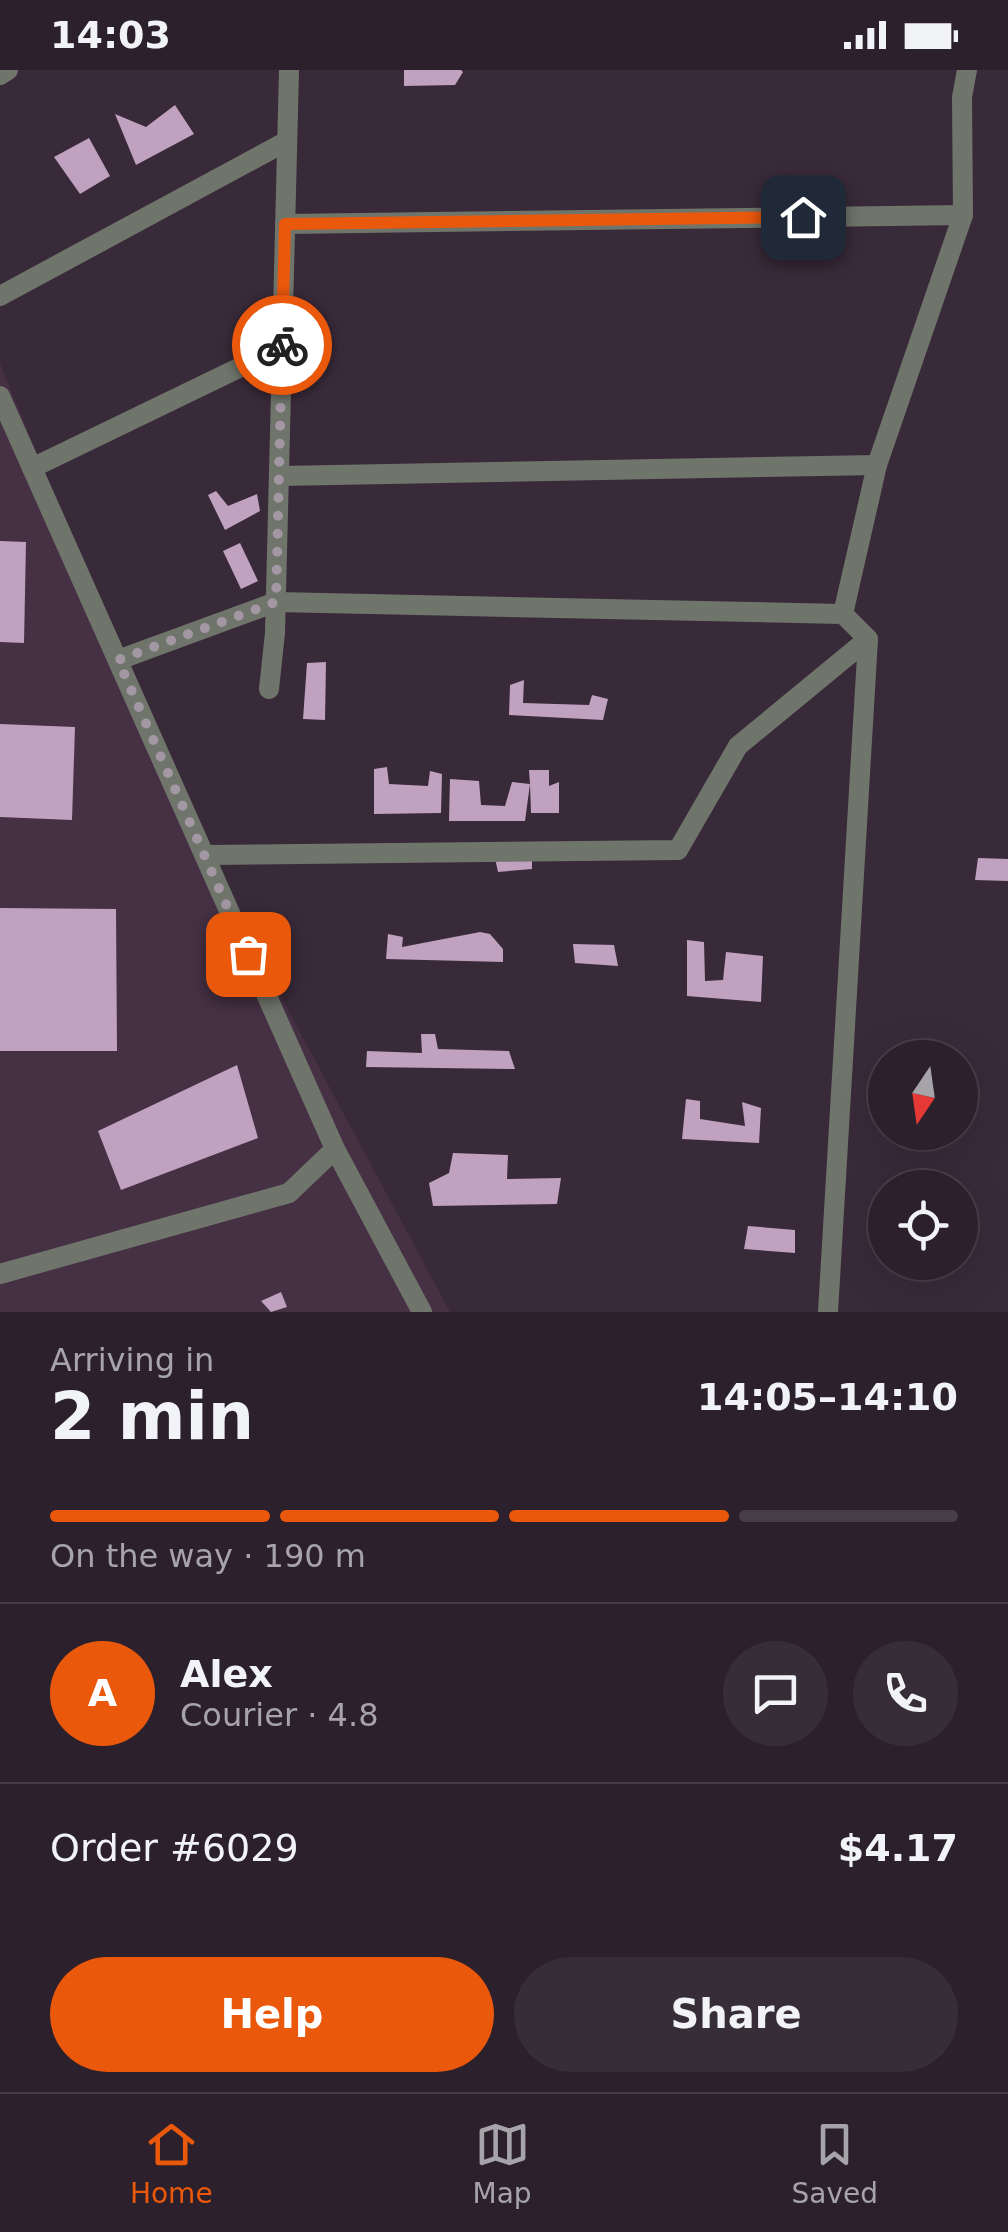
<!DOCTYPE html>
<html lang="en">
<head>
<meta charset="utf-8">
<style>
  body { margin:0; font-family:"DejaVu Sans",sans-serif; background:#372d37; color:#f1f3f6; height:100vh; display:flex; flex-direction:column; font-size:38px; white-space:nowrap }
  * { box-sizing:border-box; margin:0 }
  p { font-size:32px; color:#a6a3a9 }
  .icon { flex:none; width:55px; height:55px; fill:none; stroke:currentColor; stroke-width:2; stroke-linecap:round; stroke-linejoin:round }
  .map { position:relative; height:1242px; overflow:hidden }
  .details { display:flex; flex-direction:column; background:#2b202b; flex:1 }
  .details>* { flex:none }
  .needle { width:65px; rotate:193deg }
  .controls { position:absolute; left:868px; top:970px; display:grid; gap:20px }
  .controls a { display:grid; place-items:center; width:110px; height:110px; border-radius:50%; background:#2b202b; box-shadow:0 10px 40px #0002,0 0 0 2px #473e47; font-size:50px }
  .pin { position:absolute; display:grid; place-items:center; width:85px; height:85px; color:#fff; margin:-42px; border-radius:20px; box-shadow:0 5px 15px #0006 }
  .courier { position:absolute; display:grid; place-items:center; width:100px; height:100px; margin:-50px; border:8px solid #ea580c; border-radius:50%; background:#fff; color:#222; box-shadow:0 2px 12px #0007 }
  .overview em { font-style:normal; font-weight:700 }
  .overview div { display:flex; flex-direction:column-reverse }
  .overview { display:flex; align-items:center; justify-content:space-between; height:170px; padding:0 50px }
  h1 { font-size:65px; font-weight:700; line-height:75px }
  .bar { display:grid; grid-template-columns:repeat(4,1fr); gap:15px 10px; align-content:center; height:120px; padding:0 50px }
  .bar i { height:12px; border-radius:8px; background:#473e47 }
  .bar .on { background:#ea580c }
  .bar p { grid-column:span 4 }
  .line { display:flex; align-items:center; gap:25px; padding:0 50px; border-top:2px solid #473e47 }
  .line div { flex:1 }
  .round { display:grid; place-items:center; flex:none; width:105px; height:105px; border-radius:52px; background:#372d37 }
  .button { display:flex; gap:20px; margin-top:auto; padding:20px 50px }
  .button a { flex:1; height:115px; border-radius:60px; background:#ea580c; color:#fff; font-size:40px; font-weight:700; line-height:115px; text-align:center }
  .button a+a { background:#372d37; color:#f1f3f6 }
  .status { display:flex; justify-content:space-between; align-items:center; height:70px; padding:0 50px; background:#2b202b; direction:ltr }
  .status svg { height:28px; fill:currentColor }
  .tab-bar { display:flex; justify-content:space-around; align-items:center; height:140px; border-top:2px solid #473e47; background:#2b202b; font-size:28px; color:#a6a3a9 }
  .tab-bar a { display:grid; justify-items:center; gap:5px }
  .tab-bar .on { color:#ea580c }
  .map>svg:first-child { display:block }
  .built { fill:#453044 }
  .building { fill:#c0a1bf }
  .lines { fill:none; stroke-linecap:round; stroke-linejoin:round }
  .street { stroke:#70756c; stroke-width:20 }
  .done { stroke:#a397a3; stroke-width:10; stroke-dasharray:0 18 }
  .route { stroke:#ea580c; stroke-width:12 }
</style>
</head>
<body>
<div class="status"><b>14:03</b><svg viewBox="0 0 49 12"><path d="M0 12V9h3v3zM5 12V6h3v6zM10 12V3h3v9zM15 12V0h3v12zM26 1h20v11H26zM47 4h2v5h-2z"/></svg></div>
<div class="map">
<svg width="1008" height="1242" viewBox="0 0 1008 1242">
  <rect width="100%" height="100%" fill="#392a39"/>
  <polygon class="built" points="0,294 205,785 450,1242 0,1242"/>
  <g class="building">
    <polygon points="404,0 461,0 463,2 455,15 404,16"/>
    <polygon points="175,35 194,64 136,95 115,44 146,57"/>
    <polygon points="89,68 110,106 80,124 54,87"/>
    <polygon points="216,421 228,436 257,424 260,441 225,460 208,425"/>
    <polygon points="0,471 26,472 24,573 0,572"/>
    <polygon points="240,473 258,511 241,519 223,481"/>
    <polygon points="326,592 325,650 303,649 307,593"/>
    <polygon points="524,610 523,633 589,635 592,625 608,629 603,650 509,645 510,615"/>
    <polygon points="0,654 75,657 72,750 0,747"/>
    <polygon points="387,697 389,714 428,716 430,701 442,704 441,743 374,744 374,699"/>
    <polygon points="529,700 549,700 549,716 559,712 559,743 531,743 530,714 525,751 449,751 450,709 479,711 481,735 505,736 512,712 530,714"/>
    <polygon points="495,788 532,788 532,799 498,802"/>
    <polygon points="978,788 1008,789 1008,811 975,810"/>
    <polygon points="0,838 116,839 117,981 0,981"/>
    <polygon points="480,862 490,864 503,879 503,892 386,889 388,864 403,867 402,877"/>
    <polygon points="687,870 704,872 705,911 723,910 726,882 763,886 761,932 687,926"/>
    <polygon points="573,874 614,875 618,896 575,893"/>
    <polygon points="421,964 435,964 438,979 509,981 515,999 366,997 367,981 422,983"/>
    <polygon points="237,995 258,1068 121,1120 98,1061"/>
    <polygon points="686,1029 700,1031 700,1049 745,1056 742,1032 761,1038 759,1073 682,1069"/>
    <polygon points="453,1083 508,1085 507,1109 561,1108 557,1134 433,1136 429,1113 449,1103"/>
    <polygon points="748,1156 795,1160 795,1183 744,1179"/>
    <polygon points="281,1222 287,1237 271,1242 261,1231"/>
  </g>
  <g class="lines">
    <g class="street">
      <polyline points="0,5 8,0"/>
      <polyline points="285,154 963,145"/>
      <polyline points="0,226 287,71"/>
      <polyline points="0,326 335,1079 422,1242"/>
      <polyline points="32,398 282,277"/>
      <polyline points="279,406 877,395"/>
      <polyline points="843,544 877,395 963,145 962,27 967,0"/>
      <polyline points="118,590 276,532 843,544 868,569 828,1242"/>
      <polyline points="269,619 275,563 289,0"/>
      <polyline points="205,785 678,780 738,676 868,569"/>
      <polyline points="0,1204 289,1123 335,1079"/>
    </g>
  </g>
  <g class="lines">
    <polyline class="done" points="248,884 118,590 276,532 282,275"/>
    <polyline class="route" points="282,275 285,154 803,147"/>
  </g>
</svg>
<div class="controls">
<a><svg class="needle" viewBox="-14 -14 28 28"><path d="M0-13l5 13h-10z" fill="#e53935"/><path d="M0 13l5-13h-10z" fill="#a6a3a9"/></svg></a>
<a><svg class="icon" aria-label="locate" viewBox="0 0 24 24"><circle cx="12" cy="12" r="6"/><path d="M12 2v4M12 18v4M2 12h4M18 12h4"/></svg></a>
</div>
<div class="pin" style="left:248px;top:884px;background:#ea580c"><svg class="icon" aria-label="bag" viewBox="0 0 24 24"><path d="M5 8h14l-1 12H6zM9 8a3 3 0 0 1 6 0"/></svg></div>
<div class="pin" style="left:803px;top:147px;background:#1f2937"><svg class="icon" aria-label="home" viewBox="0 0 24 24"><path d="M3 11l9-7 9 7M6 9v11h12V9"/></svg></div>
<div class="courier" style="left:282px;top:275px"><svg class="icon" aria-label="bike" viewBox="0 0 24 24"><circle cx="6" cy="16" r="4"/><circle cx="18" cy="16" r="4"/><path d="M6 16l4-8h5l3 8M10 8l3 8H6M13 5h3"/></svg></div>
</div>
<section class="details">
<div class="overview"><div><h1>2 min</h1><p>Arriving in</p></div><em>14:05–14:10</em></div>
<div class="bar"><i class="on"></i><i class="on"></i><i class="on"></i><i></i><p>On the way · 190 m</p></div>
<div class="line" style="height:180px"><b class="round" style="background:#ea580c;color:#fff">A</b><div><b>Alex</b><p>Courier · 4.8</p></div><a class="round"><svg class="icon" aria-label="chat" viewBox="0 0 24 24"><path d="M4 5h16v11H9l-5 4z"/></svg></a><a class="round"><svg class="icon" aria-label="phone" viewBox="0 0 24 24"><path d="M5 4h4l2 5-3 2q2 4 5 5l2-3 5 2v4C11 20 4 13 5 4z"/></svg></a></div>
<div class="line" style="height:130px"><div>Order #6029</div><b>$4.17</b></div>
<div class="button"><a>Help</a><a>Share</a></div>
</section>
<nav class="tab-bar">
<a class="on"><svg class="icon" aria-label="home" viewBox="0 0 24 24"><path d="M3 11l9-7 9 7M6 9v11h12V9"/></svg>Home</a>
<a><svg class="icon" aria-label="map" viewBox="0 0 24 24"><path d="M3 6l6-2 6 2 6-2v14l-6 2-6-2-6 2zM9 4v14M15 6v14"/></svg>Map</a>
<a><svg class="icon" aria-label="saved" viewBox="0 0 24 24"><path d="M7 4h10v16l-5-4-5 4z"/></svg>Saved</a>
</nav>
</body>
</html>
